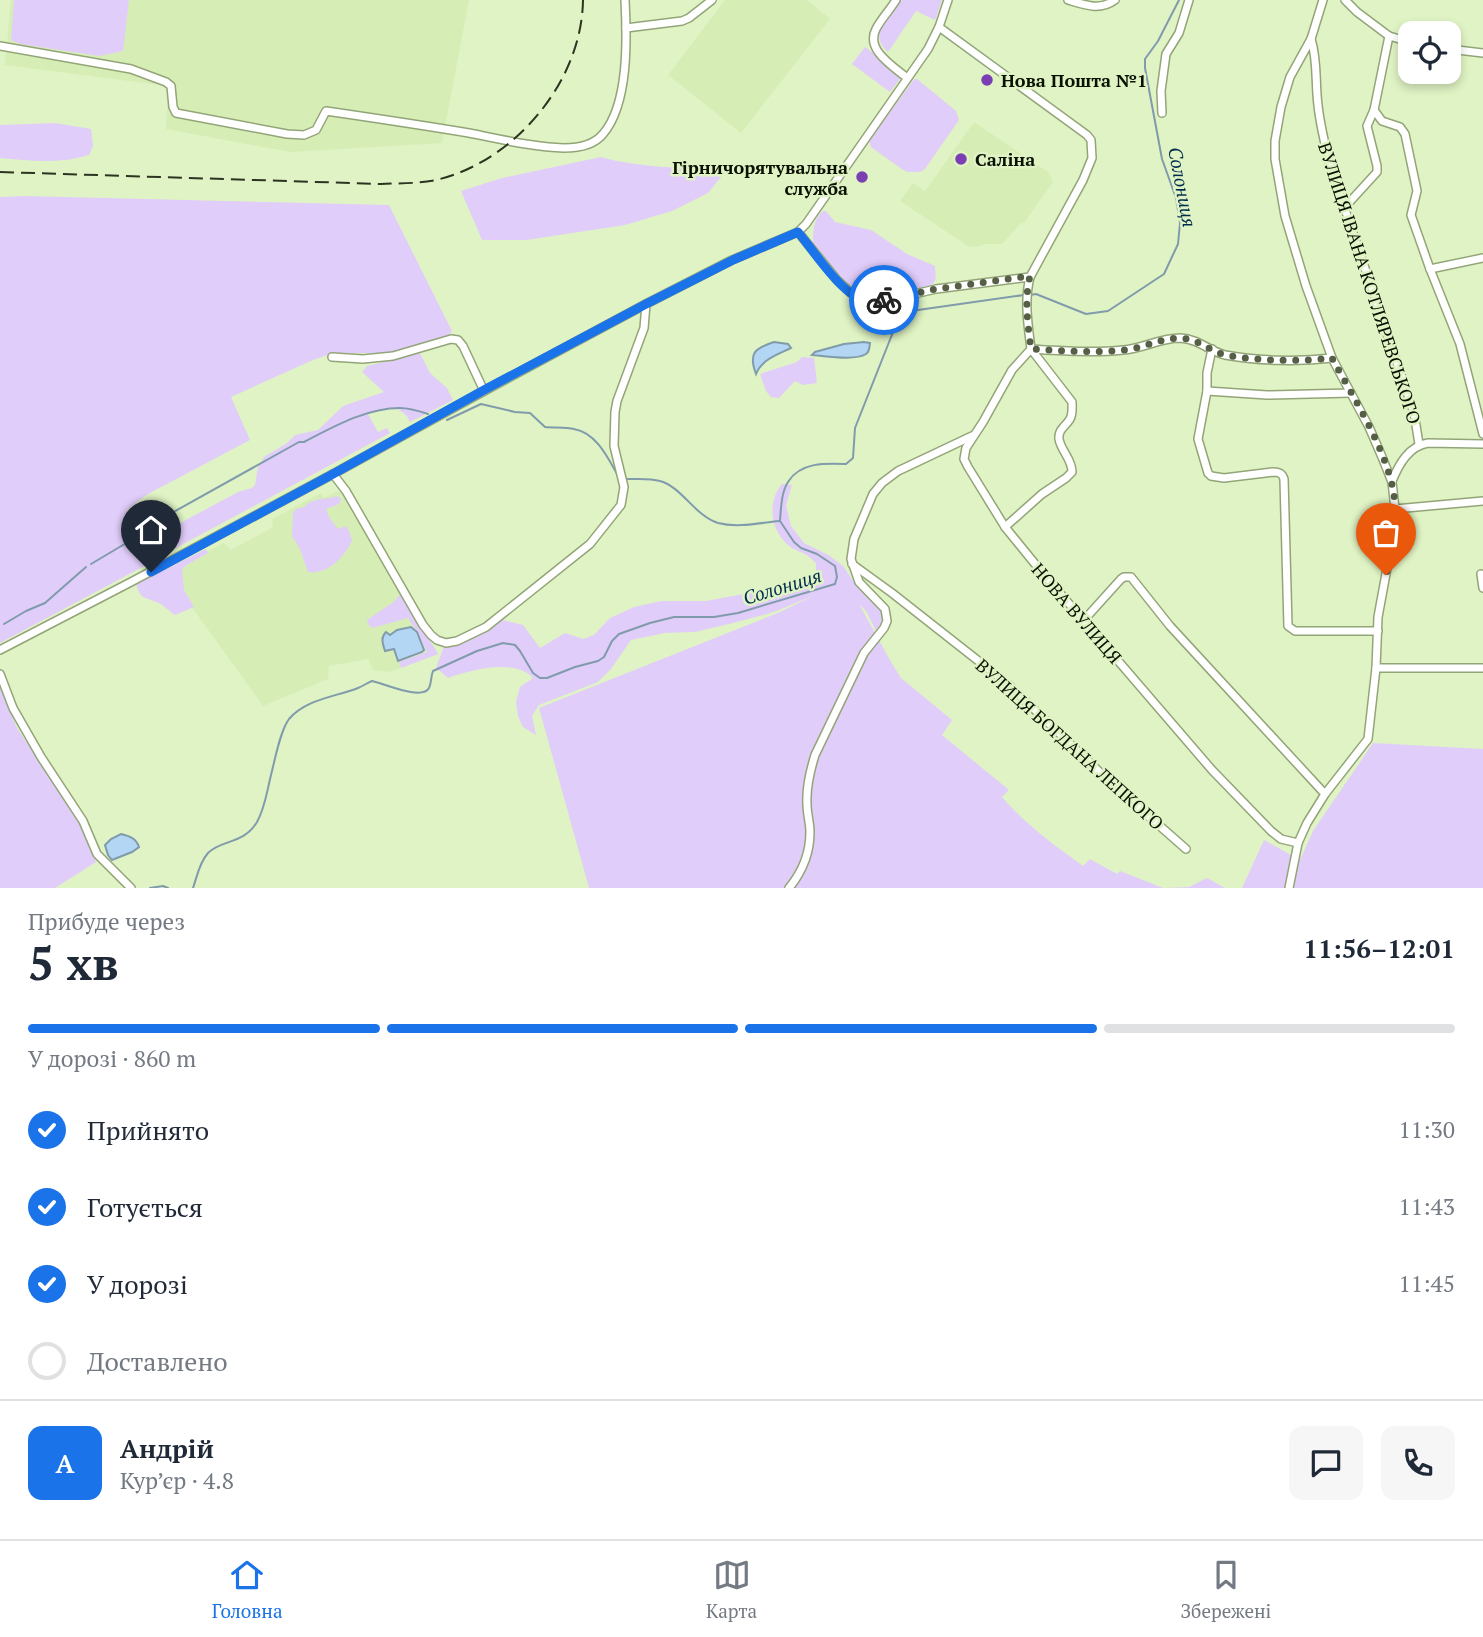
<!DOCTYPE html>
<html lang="uk">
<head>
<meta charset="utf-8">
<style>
  body { margin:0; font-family:"PT Serif",serif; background:#f6f6f7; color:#1f2937; height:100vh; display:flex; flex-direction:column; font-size:26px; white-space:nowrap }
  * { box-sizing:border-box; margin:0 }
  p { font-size:23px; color:#747a83 }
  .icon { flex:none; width:38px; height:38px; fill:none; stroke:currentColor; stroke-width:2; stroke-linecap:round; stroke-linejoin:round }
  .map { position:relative; height:888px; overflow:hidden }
  .sheet { display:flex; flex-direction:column; background:#fff; flex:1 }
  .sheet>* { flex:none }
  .fabs { position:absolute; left:1398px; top:21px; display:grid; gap:14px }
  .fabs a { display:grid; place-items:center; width:63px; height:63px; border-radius:14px; background:#fff; box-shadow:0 4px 10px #0003; font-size:35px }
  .pin { position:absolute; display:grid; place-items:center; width:60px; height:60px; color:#fff; margin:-72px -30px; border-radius:50% 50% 50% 0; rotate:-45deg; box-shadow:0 0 7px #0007 }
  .pin .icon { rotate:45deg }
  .courier { position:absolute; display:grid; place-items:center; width:70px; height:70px; margin:-35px; border:5px solid #1a73e8; border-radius:50%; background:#fff; color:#222; box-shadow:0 2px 9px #0007 }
  .overview em { font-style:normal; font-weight:700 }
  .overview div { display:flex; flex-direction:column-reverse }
  .overview { display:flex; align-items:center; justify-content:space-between; height:119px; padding:0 28px }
  h1 { font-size:46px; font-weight:700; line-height:52px }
  .bar { display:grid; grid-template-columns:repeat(4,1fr); gap:10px 7px; align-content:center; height:84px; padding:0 28px }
  .bar i { height:9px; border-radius:5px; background:#e0e1e3 }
  .bar .current { background:#1a73e8 }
  .bar p { grid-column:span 4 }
  .line { display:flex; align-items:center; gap:18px; padding:0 28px; border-top:2px solid #e0e1e3 }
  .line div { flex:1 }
  .round { display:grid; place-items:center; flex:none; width:74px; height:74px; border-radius:14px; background:#f6f6f7 }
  ol { padding:0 28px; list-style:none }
  li { display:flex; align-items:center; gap:21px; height:77px }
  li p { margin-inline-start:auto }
  li .icon { padding:7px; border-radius:50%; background:#1a73e8; color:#fff; stroke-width:4 }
  li:last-child { color:#747a83 }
  li i { width:38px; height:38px; border:4px solid #e0e1e3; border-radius:50% }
  .tab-bar { display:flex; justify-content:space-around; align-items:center; height:98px; border-top:2px solid #e0e1e3; background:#fff; font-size:19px; color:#747a83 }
  .tab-bar a { display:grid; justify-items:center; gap:4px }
  .tab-bar .current { color:#1a73e8 }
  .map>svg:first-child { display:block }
  .built { fill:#d7edb6 }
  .green { fill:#e1cdfa }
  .water { fill:#b3d6f5; stroke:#809bac; stroke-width:2 }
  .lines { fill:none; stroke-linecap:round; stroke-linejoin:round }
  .stream { stroke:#809bac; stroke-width:2 }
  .minor-casing { stroke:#93a578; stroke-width:10 }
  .minor { stroke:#fff; stroke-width:7 }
  .rail { stroke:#2c3421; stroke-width:2; stroke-dasharray:14 7; stroke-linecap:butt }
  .done { stroke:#555f46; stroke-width:7; stroke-dasharray:0 12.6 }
  .route { stroke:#1a73e8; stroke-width:9 }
  .poi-dot { fill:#7c3eb3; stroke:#e0f3c4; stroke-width:2.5 }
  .labels { text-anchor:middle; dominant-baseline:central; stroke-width:5; stroke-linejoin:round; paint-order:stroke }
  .poi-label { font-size:18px; font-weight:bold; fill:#0a1002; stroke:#e0f3c4; text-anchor:start }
  .street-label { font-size:18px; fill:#0a1002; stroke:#e0f3c4 }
  .water-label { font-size:19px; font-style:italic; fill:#002d4d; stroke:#e0f3c4 }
</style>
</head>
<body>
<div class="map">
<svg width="1483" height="888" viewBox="0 0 1483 888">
  <rect width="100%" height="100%" fill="#e0f3c4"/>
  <g class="built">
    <polygon points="11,0 469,0 442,143 290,152 166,129 168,86 5,65"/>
    <polygon points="725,0 807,0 830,19 741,133 668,75"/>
    <polygon points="974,122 1048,172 1053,182 1024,223 1022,222 1002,244 986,244 976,247 968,246 900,201 913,183 925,191"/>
    <polygon points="337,491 342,493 438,654 390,672 373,670 368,659 329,666 328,679 263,706 168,574 223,543 231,550 273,527 272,519 321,493 324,498"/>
  </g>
  <g class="green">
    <polygon points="14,0 129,0 123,51 99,56 20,44 11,40"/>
    <path d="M898,0H942L935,20L916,11L888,52C868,34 886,17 898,0Z"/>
    <polygon points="865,47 903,75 890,92 852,64"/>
    <polygon points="914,79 917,79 956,111 959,120 925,169 920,172 908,172 903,170 871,147 869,141"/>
    <path d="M55,123L91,129L93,146L89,155C60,164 30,161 0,158V125Z"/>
    <path d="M601,157C640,168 679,168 719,168L721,177L708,193L672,211L625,225L527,240H482L461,191L502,178Z"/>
    <polygon points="24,196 389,205 452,331 449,335 388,353 333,353 313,360 231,397 250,440 146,495 127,510 150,563 0,643 0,197"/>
    <path d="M823,211H826L835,222L871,230L907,254L935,266C935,273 938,281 931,285C913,289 882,300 865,295C846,289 826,259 813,244C813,232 813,219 823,211Z"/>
    <polygon points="420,353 430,373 447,388 453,400 410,422 407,416 397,408 380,410 368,414 378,432 387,428 390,433 159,557 151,549 154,543 184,521 238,492 252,488 255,485 258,467 264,457 287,443 295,435 318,430 343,406 384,392 362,372 367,366"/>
    <polygon points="802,357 814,358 817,383 803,385 795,381 779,398 771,397 766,391 760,374 797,362"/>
    <path d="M782,484L792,485L786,505L791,526L804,543L830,556L843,566L856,585L881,611L884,622L877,633L866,611L859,604L891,662L901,678L952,720L942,735L1009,790L1002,797C1025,824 1055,846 1083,866L1090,859L1117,874L1120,871L1163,888L1189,887L1207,878L1225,888H589L539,708L778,613L815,595L774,612L733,623L695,632L665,633L631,640L611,669L598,682L539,705L532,716L536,735L523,727L518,716L516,702L520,687L533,678C514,658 471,670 448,678L436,668L444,646L487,630L503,620L523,625L540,648L565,633L583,639L594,635L610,618L634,607L661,601H706L808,582L816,574V563C813,561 811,558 808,556C801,551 793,550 788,545C770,529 767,502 782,484Z"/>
    <path d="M336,496L341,498L339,504L326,509L329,517L338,529L346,526L350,533L352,541C343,558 329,574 308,572L300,549L292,536L293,513L296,509L304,507L310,502L320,499L331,498Z"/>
    <path d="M206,549L208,553L185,566L182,570L184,590L194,607L175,615C169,611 163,604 156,602C143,596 141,600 136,584Z"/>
    <polygon points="401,593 438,654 401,668 399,662 427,652 416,630 408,618 372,628 368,624 367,620 395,601"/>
    <polygon points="0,687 17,728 83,828 96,862 55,888 0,888"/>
    <polygon points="1373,743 1483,749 1483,888 1242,888 1264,840 1300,860 1313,831"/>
  </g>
  <g class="water">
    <path d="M774,342L788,344L791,348C777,355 762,359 756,374C748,353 755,348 774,342Z"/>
    <path d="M864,342L870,343C869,348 870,351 866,354C855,361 826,356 812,355L815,352L844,344Z"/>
    <path d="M411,627L417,632L424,650L422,652L398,661L394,649L385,651C383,644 380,638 386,632L390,635L397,630Z"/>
    <path d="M121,834C129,836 136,838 139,847L132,852L112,860L108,855L105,845L111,839Z"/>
  </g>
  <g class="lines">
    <g class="stream">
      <polyline points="1030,295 1036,294 1086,314 1108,311 1164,274 1178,244 1180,223 1176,198 1162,159 1145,68 1145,59 1158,41 1179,0"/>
      <path d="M447,420L481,404L515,412L530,413L545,427C555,428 565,427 574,429C596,433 607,456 617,474"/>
      <path d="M627,479C638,479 650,478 660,481C682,487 695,516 718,523C737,528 760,523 779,521"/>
      <path d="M135,538L149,527L152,524L299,442H304C333,427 366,408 400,408C410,408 419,411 428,414"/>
      <polyline points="91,564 128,542"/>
      <polyline points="4,624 26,611 45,603 86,567"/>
      <polyline points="150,888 163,886 168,888"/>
      <path d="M193,888C197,877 199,863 208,853C222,839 243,845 257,822C265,808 267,791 271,775C275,760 280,731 289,719C306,699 335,697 358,688C363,686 367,683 372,681C383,683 422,701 429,688C431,685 431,676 433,671L477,651L503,643L515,645L520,651L533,673L540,678H547L575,667L598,661L604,657L612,641L619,634L650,623L674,617H714L738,613L835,584L837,577L835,566L817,554L801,548L794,542L780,521C781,509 781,493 788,482C800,462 826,463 846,464L853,458L855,428L895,327L901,316L911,311L1024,295"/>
    </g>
    <defs>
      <g id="minor">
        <path d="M896,0C890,10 881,19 876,29C865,50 893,66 907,78"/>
        <path d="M1068,0C1085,5 1100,11 1115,0"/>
        <polyline points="1345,0 1357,12 1389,36 1410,42"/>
        <path d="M939,27L1087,135L1091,140L1092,158L1083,180L1030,277C1024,301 1028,325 1031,349"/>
        <polyline points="626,28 682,21 689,18 712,0"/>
        <polyline points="1389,36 1374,110 1382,121 1400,127 1405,134 1417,191 1411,215 1430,269 1460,344 1483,434"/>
        <path d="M1311,39C1318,61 1315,83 1318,105C1320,125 1325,145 1330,165L1414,413L1419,444"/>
        <path d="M0,46L131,69L166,82L171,86L173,107L176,113L287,134L304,135L316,130L326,111C374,118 421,125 469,133C500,139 532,147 564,148C577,148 594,145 603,134C629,104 627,38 625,0"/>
        <polyline points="1449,49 1483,53"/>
        <polyline points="1162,113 1161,91 1166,54 1179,33 1189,0"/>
        <polyline points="1345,207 1377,172 1377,166 1367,126 1374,110"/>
        <polyline points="798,232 837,280 851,293 866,300 888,300 936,289 1030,277"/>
        <polyline points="1430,269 1483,258"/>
        <polyline points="1031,349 1012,370 983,422 966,448 964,459 968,467 1005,527 1040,570 1212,770 1271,831 1281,839 1298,843"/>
        <path d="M1031,349C1062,351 1093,353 1123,350C1142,349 1160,338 1180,338C1199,339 1209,351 1225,355C1258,361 1299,362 1332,358"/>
        <path d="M1212,349L1207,373V391L1198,439L1208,473L1211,476L1224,478L1273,472C1279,472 1282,473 1284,479L1288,626L1295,631H1378"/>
        <polyline points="332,357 363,359 393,356 451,339 458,340 463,346 484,391"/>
        <polyline points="1207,391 1267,395 1351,393"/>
        <polyline points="333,474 346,491 423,625 431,635 437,640 446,643 457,641 486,627 590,544 621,505 624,487 614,446 615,412 617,401 644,328 646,304"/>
        <path d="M1392,481C1399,464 1409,446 1428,443L1483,444"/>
        <polyline points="1395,509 1483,501"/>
        <path d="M1005,527L1042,494L1066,478L1072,472C1072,459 1061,451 1059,439C1058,429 1066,426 1070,419C1073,414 1072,407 1072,402L1031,349"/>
        <polyline points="852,564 892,593 1009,685 1111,783 1186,849"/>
        <polyline points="1481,574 1483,588"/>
        <polyline points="1084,620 1121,579 1124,577 1131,577 1170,626 1325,794"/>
        <polyline points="0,650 131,582 333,474 484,391 646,304 732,260 798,232 806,224 928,49 939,27 948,0"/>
        <polyline points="1376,668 1483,668"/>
        <polyline points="0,674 13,708 41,757 83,821 97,854 131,888"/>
        <path d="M789,888C803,871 810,854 810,832C810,823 807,814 807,804C806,787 810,771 815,755L864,653L884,628L887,621L885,609L859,582L851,559L854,539L873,494L882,483L898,471L972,436"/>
        <polyline points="1289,888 1298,843 1307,823 1325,794 1368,739 1376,668 1378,617 1390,552 1395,509 1392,482 1382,457 1369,427 1332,358 1306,286 1285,216 1275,159 1275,141 1281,107 1290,77 1311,39 1323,0"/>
      </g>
    </defs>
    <use href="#minor" class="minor-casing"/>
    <use href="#minor" class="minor"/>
    <path class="rail" d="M0,172L381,184C400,183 421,184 440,179C517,159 582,80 583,0"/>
  </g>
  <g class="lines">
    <path class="done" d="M884,300L936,289L1030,276C1024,301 1028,325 1031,349C1062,351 1093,353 1123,350C1142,349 1160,338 1180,338C1199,339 1209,351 1225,355C1260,361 1298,362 1332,358C1355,401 1396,463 1395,511C1395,532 1390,554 1386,575"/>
    <path class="route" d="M151,572L333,474L484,390L646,304L733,260L798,232C811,248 839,289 857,297C866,300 875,301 884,300"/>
  </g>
  <g class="poi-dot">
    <circle cx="987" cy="80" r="7"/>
    <circle cx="961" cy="159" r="7"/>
    <circle cx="862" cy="177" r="7"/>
  </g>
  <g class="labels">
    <g class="poi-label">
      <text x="1001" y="80">Нова Пошта №1</text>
      <text x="975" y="159">Саліна</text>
      <text x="848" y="167" text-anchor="end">Гірничорятувальна<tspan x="848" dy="21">служба</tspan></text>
    </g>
    <g class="street-label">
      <text transform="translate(1370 283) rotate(72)">ВУЛИЦЯ ІВАНА КОТЛЯРЕВСЬКОГО</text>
      <text transform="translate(1077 613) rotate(49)">НОВА ВУЛИЦЯ</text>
      <text transform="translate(1070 744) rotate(42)">ВУЛИЦЯ БОГДАНА ЛЕПКОГО</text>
    </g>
    <g class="water-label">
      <text transform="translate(1183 187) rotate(79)">Солониця</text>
      <text transform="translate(782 586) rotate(-17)">Солониця</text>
    </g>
  </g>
</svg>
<div class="fabs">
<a><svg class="icon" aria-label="locate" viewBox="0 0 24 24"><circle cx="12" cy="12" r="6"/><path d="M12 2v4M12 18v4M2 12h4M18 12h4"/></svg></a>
</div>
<div class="pin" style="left:1386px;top:575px;background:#ea580c"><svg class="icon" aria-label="bag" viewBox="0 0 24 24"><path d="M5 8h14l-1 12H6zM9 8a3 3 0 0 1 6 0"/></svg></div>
<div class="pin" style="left:151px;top:572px;background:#1f2937"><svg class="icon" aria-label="home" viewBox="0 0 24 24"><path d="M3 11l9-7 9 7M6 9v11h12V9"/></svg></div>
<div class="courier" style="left:884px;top:300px"><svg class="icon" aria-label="bike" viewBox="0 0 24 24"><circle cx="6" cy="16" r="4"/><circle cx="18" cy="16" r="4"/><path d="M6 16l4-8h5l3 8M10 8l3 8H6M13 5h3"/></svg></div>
</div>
<section class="sheet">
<div class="overview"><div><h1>5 хв</h1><p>Прибуде через</p></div><em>11:56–12:01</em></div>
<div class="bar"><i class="current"></i><i class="current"></i><i class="current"></i><i></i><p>У дорозі · 860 m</p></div>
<ol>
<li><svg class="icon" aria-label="check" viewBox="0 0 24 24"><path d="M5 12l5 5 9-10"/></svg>Прийнято<p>11:30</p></li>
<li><svg class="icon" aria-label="check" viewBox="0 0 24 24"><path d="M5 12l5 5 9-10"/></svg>Готується<p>11:43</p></li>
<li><svg class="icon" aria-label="check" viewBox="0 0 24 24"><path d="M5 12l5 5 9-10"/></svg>У дорозі<p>11:45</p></li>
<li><i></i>Доставлено</li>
</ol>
<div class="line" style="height:126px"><b class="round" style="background:#1a73e8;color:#fff">А</b><div><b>Андрій</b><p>Кур’єр · 4.8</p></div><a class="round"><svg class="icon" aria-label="chat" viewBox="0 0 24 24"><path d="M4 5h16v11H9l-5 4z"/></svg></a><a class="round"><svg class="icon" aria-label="phone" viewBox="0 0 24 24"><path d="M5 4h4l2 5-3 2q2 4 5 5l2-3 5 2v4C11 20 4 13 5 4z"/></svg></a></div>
</section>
<nav class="tab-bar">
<a class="current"><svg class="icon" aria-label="home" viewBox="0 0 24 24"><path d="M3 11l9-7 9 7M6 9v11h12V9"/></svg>Головна</a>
<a><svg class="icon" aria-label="map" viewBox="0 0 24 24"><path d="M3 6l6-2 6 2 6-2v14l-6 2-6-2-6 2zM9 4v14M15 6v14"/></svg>Карта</a>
<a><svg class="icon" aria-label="saved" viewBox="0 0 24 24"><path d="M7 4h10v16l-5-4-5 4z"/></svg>Збережені</a>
</nav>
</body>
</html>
